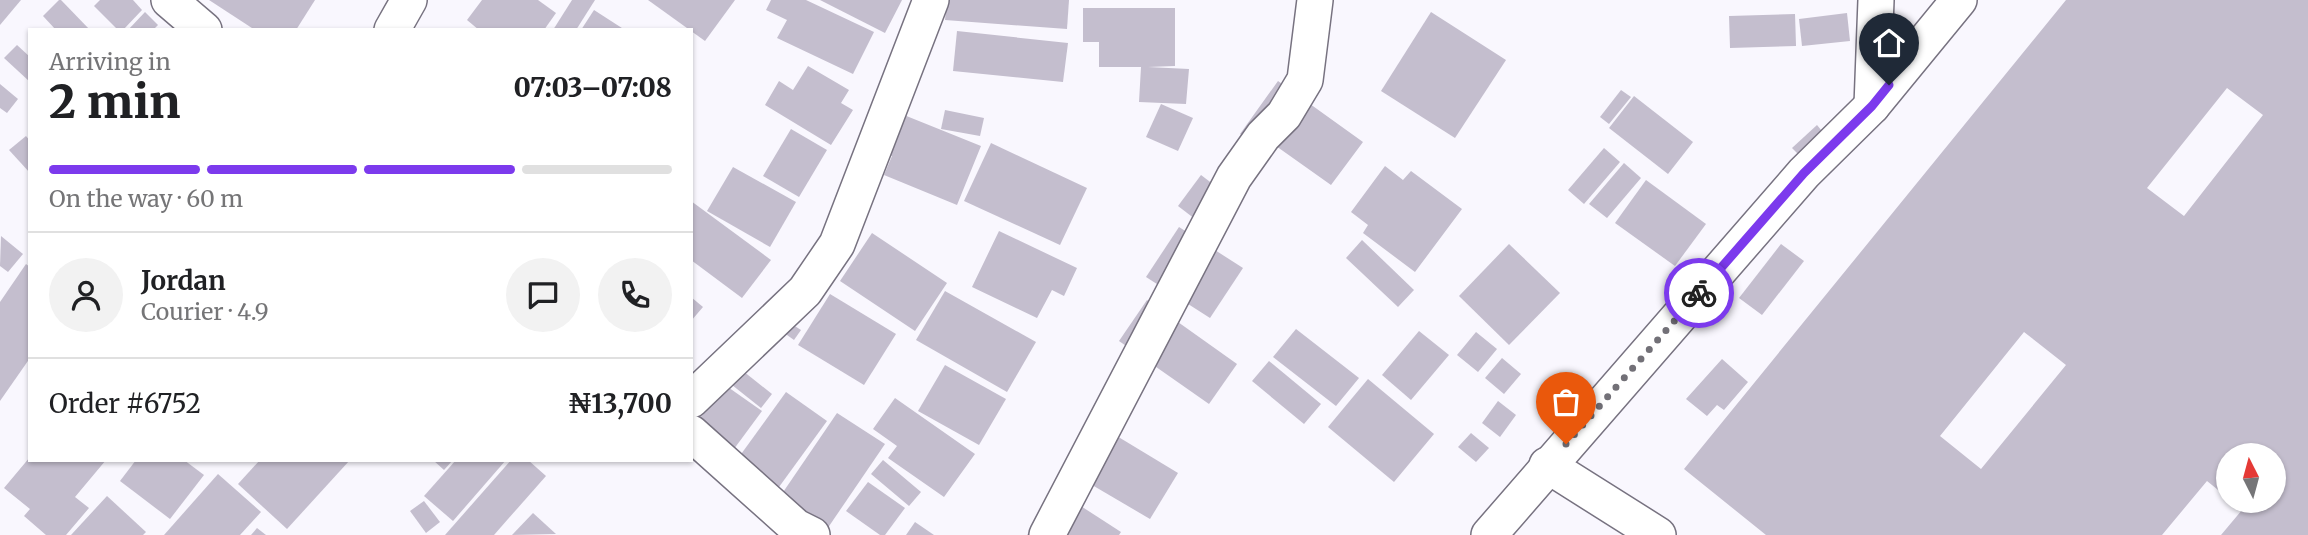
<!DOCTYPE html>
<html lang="en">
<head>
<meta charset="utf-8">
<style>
  body { margin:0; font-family:Merriweather,serif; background:#f2f2f2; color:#202124; height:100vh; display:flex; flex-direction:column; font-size:26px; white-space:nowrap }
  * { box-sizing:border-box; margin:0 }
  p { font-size:23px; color:#757577 }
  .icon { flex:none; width:38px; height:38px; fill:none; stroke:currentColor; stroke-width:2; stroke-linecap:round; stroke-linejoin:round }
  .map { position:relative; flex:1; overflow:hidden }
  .panel { position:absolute; left:28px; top:28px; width:665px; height:434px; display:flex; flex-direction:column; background:#fff; border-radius:0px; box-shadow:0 2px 5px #0004 }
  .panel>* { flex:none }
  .needle { width:46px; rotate:354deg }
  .controls { position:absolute; left:2216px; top:443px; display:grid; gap:14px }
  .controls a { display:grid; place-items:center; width:70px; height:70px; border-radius:50%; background:#fff; box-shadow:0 2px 5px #0004; font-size:35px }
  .pin { position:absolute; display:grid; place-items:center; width:60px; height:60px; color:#fff; margin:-72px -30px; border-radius:50% 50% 50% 0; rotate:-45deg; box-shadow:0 0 7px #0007 }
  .pin .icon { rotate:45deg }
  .courier { position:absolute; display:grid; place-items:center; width:70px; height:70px; margin:-35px; border:5px solid #7c3aed; border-radius:50%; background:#fff; color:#222; box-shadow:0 2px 9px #0007 }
  .summary em { font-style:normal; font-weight:800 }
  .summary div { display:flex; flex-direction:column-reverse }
  .summary { display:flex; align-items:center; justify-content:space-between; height:119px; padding:0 21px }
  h1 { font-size:46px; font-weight:800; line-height:52px }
  .bar { display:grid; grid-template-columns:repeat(4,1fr); gap:10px 7px; align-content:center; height:84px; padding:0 21px }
  .bar i { height:9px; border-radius:5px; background:#e0e0e0 }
  .bar .selected { background:#7c3aed }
  .bar p { grid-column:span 4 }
  .line { display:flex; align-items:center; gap:18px; padding:0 21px; border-top:2px solid #e0e0e0 }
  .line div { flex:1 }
  .round { display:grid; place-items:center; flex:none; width:74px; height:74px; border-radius:37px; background:#f2f2f2 }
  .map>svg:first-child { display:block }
  .building { fill:#c4bece; fill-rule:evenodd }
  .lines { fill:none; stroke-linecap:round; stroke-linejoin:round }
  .minor-casing { stroke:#777280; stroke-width:38 }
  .minor { stroke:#fff; stroke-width:35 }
  .done { stroke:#727077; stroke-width:7; stroke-dasharray:0 12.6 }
  .route { stroke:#7c3aed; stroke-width:9 }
</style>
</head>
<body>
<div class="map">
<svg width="2308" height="535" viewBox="0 0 2308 535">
  <rect width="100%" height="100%" fill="#f9f7fe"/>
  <g class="building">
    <polygon points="0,0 21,0 0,25"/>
    <polygon points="59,0 61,0 90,30 56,30 43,16"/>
    <polygon points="100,0 133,0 142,10 123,30 118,30 94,6"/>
    <polygon points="209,0 315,0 296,30 255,30"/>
    <polygon points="482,0 538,0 556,13 544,30 479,30 467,20"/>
    <polygon points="572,0 595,0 576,30 553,30"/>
    <polygon points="648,0 735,0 705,41"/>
    <polygon points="771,0 806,0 874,32 853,74 777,38 787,20 766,10"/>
    <polygon points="820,0 902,0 885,33"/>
    <polygon points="947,0 1069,0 1067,29 945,20"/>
    <path d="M2066,0H2308V535H2221L2242,510L2231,500H2273V455H2228V498L2207,481L2162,535H1766L1684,469ZM2227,88L2263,115L2184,216L2147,188ZM2024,332L2066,365L1981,469L1940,436Z"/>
    <polygon points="1083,8 1175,8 1175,66 1148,67 1189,69 1186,104 1139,102 1141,67 1099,67 1099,42 1083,42"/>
    <polygon points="594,10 625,30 581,30"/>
    <polygon points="145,12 158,25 153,30 128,30"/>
    <polygon points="1431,12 1506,60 1455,138 1381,91"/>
    <polygon points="1847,13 1850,41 1802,46 1799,19"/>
    <polygon points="1795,14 1796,46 1730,48 1729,16"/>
    <polygon points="957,31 1068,43 1063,82 953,71"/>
    <polygon points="17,45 30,57 30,82 4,58"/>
    <polygon points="808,66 849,90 841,103 853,110 831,145 765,105 779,81 793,90"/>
    <polygon points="1278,81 1363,142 1331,185 1266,139 1259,148 1240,134"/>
    <polygon points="0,84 18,99 7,113 0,108"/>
    <polygon points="1621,90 1631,97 1609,124 1600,117"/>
    <polygon points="1634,96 1693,142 1668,174 1609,128"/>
    <polygon points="1161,104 1193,118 1178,151 1146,137"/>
    <polygon points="945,110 984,118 980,136 941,129"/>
    <polygon points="899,113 981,146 957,205 884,175 892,156 882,153"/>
    <polygon points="1817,125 1826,136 1802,158 1792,148"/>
    <polygon points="791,129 827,150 799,197 763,176"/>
    <polygon points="26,136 30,141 30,173 9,150"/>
    <polygon points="991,143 1087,188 1060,245 964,201"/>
    <polygon points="1604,148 1620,162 1584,204 1568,190"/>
    <polygon points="1624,163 1641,178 1607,218 1589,204"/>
    <polygon points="1385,166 1403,180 1411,171 1462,209 1415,272 1363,233 1368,225 1351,212"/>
    <polygon points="733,167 796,202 770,247 707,211"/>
    <polygon points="1201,175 1218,188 1195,219 1178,206"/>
    <polygon points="1646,180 1706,224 1675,266 1615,223"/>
    <polygon points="691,201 771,260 742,298 691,260"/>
    <polygon points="1179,227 1243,268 1210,318 1146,277"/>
    <polygon points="999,231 1077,268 1064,296 1052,290 1037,318 972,287"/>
    <polygon points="872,233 947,283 915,331 840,281"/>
    <polygon points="1,236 23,254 8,272 0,266"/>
    <polygon points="1362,240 1414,290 1398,307 1346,258"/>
    <polygon points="1509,244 1560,293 1509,345 1459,296"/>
    <polygon points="1781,244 1804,261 1762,315 1739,298"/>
    <polygon points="26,264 30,267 30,358 0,401 0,302"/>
    <polygon points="945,291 1036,342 1007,392 916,340"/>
    <polygon points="830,294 896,334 864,385 798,345"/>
    <polygon points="691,297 703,307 691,321"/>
    <polygon points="1147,300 1237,364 1209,404 1119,341"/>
    <polygon points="787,321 801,330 794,340 780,330"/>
    <polygon points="1296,329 1359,378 1336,406 1273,357"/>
    <polygon points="1419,331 1449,355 1411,400 1382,375"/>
    <polygon points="1476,332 1497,349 1478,372 1457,355"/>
    <polygon points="1502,358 1521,374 1504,394 1485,378"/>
    <polygon points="1722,359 1748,382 1724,410 1717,405 1707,416 1686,399"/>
    <polygon points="1269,361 1321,404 1304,424 1252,381"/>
    <polygon points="945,365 1006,399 979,445 918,411"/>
    <polygon points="738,367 772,394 761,408 727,381"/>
    <polygon points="1368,379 1434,434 1394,482 1328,427"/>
    <polygon points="725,385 762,411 717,472 691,430"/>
    <polygon points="786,392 827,421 771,498 731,468"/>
    <polygon points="895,398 975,454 944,497 888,458 897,446 873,429"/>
    <polygon points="1498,401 1516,415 1500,437 1482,423"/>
    <polygon points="837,413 885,444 823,535 775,504"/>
    <polygon points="1092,421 1178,473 1150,519 1087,482"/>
    <polygon points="1471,433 1489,448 1476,462 1458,447"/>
    <polygon points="30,457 30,460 106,460 75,497 89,508 66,535 46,535 24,516 30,509 4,488"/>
    <polygon points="136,460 184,460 204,475 170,519 120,481"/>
    <polygon points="260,460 350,460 287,529 238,484"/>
    <polygon points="433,460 453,460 444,470"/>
    <polygon points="456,460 506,460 453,521 424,496"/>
    <polygon points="511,460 528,460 546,476 494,535 445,535"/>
    <polygon points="883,460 921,492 909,506 871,474"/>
    <polygon points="218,474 261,512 240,535 164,535"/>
    <polygon points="868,482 905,508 885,535 880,535 846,511"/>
    <polygon points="1056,490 1121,532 1119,535 1027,535"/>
    <polygon points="107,496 146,532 143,535 71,535"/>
    <polygon points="424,501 440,522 426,533 410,511"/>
    <polygon points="533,513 556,534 512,535"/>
    <polygon points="915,522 934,535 906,535"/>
    <polygon points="257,528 266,535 251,535"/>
  </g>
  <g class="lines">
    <defs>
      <g id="minor">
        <polyline points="169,0 204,30"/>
        <polyline points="392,30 409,0"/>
        <polyline points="1872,106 1876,0"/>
        <polyline points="691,400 805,291 837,244 931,0"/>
        <polyline points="691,433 796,527 812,535"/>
        <polyline points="1547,465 1658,535"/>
        <polyline points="1047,535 1234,177 1263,136 1284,115 1305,80 1315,0"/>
        <polyline points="1489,535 1804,173 1872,106 1959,0"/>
      </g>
    </defs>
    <use href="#minor" class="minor-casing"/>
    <use href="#minor" class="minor"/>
  </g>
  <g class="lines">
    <polyline class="done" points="1566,444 1699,293"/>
    <polyline class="route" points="1699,293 1804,173 1872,106 1889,85"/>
  </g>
</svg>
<div class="controls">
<a><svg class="needle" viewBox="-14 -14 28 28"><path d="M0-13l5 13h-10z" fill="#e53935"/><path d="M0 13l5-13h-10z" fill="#757577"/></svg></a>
</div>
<div class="pin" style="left:1566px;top:444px;background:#ea580c"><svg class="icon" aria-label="bag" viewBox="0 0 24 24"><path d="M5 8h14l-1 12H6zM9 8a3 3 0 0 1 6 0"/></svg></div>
<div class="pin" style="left:1889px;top:85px;background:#1f2937"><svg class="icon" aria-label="home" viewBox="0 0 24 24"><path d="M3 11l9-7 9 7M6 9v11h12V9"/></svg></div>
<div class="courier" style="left:1699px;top:293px"><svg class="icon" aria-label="bike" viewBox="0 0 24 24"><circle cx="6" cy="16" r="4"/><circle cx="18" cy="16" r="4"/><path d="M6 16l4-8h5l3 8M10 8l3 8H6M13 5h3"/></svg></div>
<section class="panel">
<div class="summary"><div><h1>2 min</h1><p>Arriving in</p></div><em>07:03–07:08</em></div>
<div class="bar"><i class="selected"></i><i class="selected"></i><i class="selected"></i><i></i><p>On the way · 60 m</p></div>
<div class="line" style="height:126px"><a class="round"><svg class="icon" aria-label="person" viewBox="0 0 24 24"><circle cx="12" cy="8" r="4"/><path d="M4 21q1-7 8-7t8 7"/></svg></a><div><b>Jordan</b><p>Courier · 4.9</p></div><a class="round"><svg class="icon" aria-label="chat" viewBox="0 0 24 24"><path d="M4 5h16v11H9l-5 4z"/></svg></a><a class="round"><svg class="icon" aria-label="phone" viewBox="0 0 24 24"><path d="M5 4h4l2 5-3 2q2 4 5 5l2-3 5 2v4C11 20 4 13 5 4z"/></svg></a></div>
<div class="line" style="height:91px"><div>Order #6752</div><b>₦13,700</b></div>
</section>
</div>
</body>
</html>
